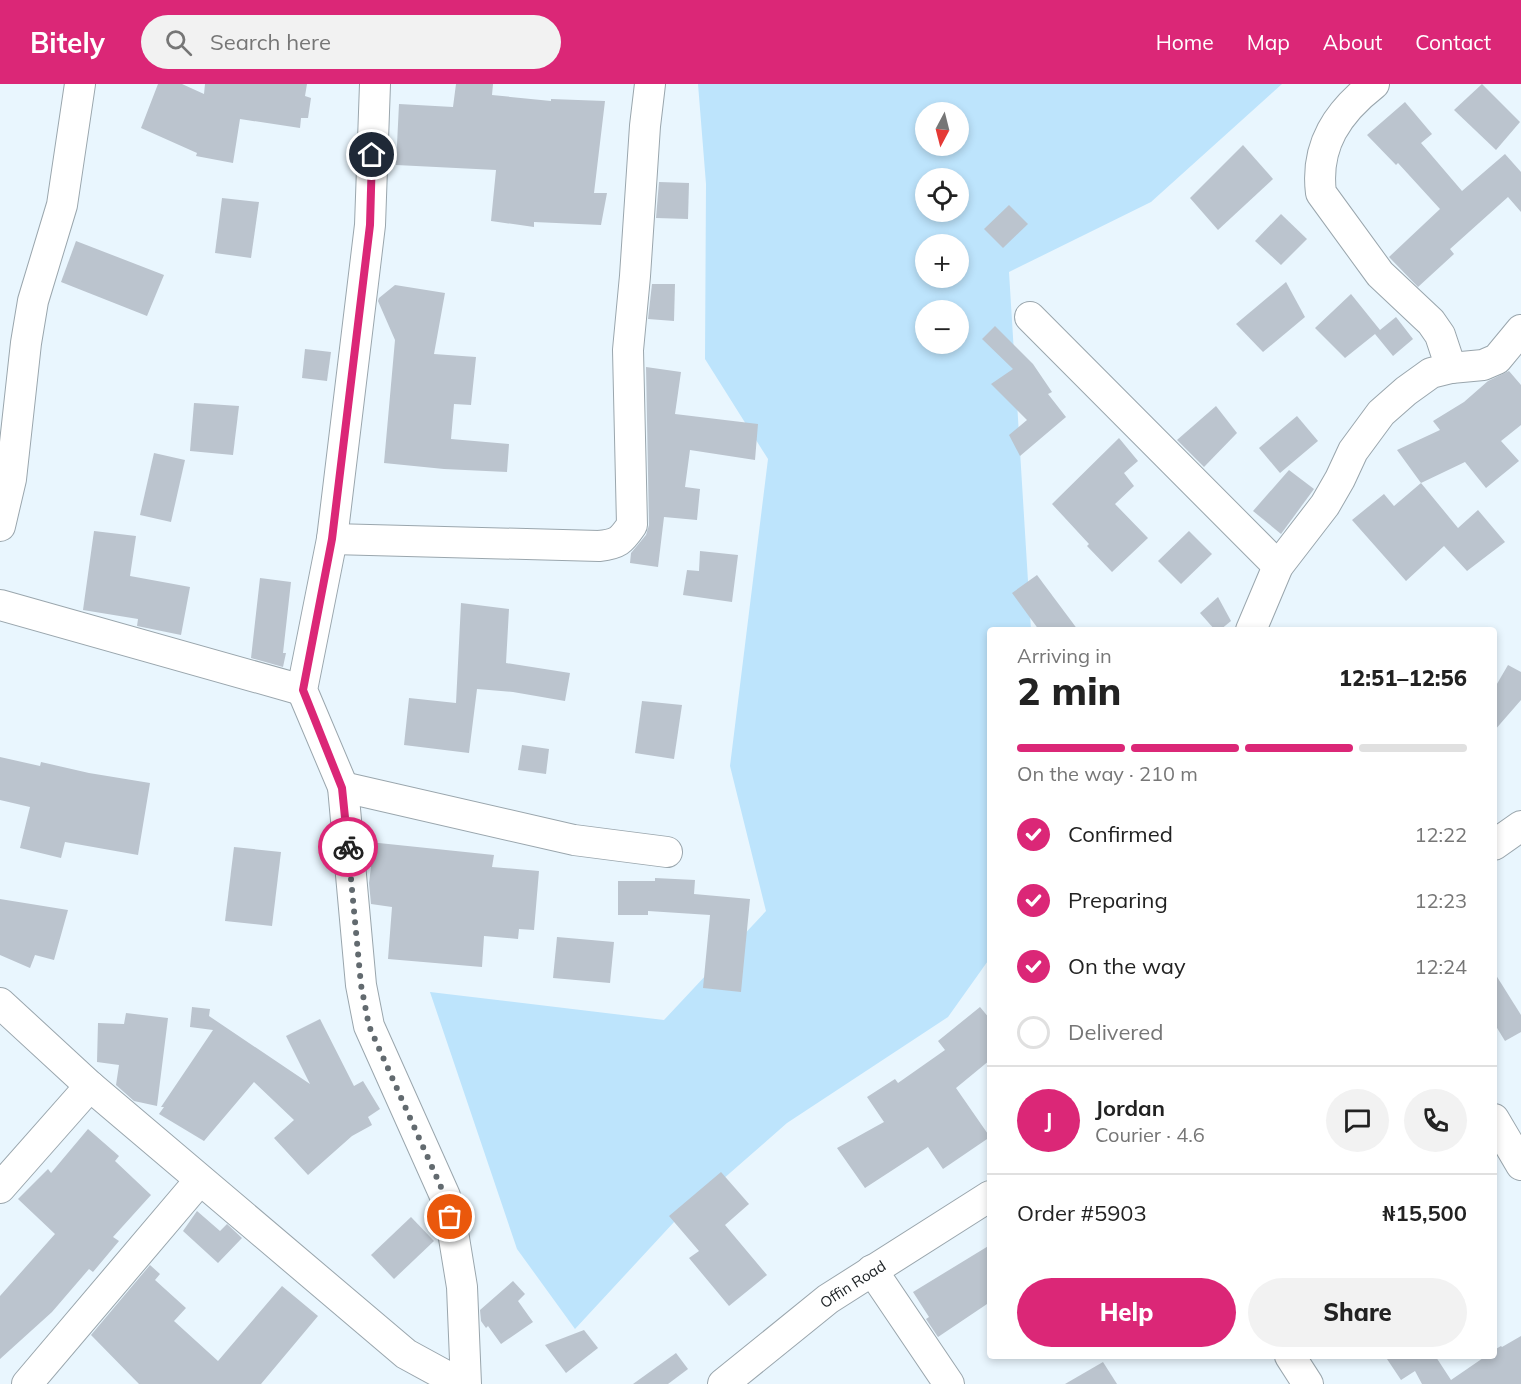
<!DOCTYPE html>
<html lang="en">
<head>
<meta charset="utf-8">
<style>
  body { margin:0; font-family:Mulish,sans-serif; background:#f2f2f2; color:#222; height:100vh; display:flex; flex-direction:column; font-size:22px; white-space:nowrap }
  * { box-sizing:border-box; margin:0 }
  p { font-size:20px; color:#767676 }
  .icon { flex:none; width:33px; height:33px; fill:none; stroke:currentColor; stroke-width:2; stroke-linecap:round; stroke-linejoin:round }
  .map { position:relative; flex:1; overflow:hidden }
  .side { position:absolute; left:987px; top:543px; width:510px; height:732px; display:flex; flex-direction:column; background:#fff; border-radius:6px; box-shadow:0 3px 9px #0003 }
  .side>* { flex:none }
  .needle { width:39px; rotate:187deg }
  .buttons { position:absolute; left:915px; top:18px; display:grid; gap:12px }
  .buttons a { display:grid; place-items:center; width:54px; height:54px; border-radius:50%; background:#fff; box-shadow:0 3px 9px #0003; font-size:30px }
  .pin { position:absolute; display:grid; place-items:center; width:51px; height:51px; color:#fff; margin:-26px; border:3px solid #fff; border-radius:50%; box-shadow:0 2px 6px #0007 }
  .courier { position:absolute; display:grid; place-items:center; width:60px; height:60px; margin:-30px; border:4px solid #db2777; border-radius:50%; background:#fff; color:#222; box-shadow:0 2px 8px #0007 }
  .head em { font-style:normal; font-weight:800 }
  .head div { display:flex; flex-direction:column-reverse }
  .head { display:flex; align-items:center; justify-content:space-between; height:102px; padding:0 30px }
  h1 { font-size:39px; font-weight:800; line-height:45px }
  .bar { display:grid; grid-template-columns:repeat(4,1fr); gap:9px 6px; align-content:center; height:72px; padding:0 30px }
  .bar i { height:8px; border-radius:4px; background:#e0e0e0 }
  .bar .active { background:#db2777 }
  .bar p { grid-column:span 4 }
  .line { display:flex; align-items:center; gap:15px; padding:0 30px; border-top:2px solid #e0e0e0 }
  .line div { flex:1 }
  .round { display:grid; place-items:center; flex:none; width:63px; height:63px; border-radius:32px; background:#f2f2f2 }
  ol { padding:0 30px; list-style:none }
  li { display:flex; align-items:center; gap:18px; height:66px }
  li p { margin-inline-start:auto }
  li .icon { padding:6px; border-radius:50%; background:#db2777; color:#fff; stroke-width:4 }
  li:last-child { color:#767676 }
  li i { width:33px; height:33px; border:3px solid #e0e0e0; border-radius:50% }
  .cta { display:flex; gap:12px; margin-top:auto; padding:12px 30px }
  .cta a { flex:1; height:69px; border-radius:36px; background:#db2777; color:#fff; font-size:24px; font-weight:800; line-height:69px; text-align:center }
  .cta a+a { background:#f2f2f2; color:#222 }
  header { display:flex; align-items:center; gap:36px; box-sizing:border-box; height:84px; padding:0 30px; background:#db2777; color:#fff }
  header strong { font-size:28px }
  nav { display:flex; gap:33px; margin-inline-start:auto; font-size:21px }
  .search { width:420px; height:54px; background:#f2f2f2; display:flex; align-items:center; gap:15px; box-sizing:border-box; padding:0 21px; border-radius:33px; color:#767676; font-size:22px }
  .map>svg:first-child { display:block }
  .green { fill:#bde4fc; fill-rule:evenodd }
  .building { fill:#bbc4ce }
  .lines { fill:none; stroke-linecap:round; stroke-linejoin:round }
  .minor-casing { stroke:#9aa6ad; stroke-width:32 }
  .minor { stroke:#fff; stroke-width:30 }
  .done { stroke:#626a6f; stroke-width:6; stroke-dasharray:0 10.8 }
  .route { stroke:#db2777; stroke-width:8 }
  .labels { text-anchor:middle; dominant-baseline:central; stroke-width:4.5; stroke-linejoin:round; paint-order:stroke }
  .street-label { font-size:15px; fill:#1a1f22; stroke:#fff }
</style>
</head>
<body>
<header>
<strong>Bitely</strong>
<div class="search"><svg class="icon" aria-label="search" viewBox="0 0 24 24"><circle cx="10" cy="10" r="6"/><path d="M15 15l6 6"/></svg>Search here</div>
<nav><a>Home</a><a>Map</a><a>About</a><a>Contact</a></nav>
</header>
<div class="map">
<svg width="1521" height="1300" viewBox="0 0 1521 1300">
  <rect width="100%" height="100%" fill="#e9f6fe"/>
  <path class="green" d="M698,0H1282L1151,118L1009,188L1031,546H990V874L948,933L787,1039L675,1137L575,1245L517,1165L430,908L664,936L766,827L730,682L768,375L705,275L706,100ZM926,28H958V62H926ZM926,94H958V128H926ZM926,160H958V194H926ZM926,226H958V260H926Z"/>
  <g class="building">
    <polygon points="158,0 182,0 204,10 205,0 307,0 305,12 311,14 308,34 301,34 300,44 240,35 233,79 196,72 197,69 141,44"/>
    <polygon points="456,0 493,0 492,11 551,17 551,15 605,17 594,109 607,109 601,141 534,138 534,143 491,137 496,86 396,81 399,20 453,23"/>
    <polygon points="1482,0 1520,38 1496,66 1454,26"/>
    <polygon points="1405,18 1432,50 1421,59 1462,107 1505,70 1521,88 1521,128 1508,113 1450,165 1454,170 1418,203 1389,173 1440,125 1398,79 1396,81 1367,51"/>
    <polygon points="1243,61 1273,95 1218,146 1190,114"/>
    <polygon points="659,98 689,99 688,135 656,134"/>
    <polygon points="222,114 259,118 251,174 215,169"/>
    <polygon points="1009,121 1028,140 1003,164 984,145"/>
    <polygon points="1281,130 1307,155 1281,181 1255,157"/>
    <polygon points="76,157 164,191 147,232 61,198"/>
    <polygon points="1286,198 1305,233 1263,268 1236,240"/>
    <polygon points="652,200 675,200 674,237 648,235"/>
    <polygon points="395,201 445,209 434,270 476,273 471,321 454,320 451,355 509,360 507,388 444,385 384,379 395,256 378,217 379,214"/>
    <polygon points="1351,210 1380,246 1396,233 1413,255 1393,272 1375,250 1345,274 1315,244"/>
    <polygon points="995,242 1033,280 1052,308 1048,310 1066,333 1020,372 1009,351 1027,336 991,300 1013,285 982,255"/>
    <polygon points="305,265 331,268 327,297 302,294"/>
    <polygon points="646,283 681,288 675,330 758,340 755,376 690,366 685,403 700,405 697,436 664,433 658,483 630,479 631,469 646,451 649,441"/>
    <polygon points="1509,287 1521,301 1521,341 1501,357 1519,377 1486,404 1465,378 1421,399 1397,366 1440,346 1433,337 1464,318 1488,297"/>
    <polygon points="194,319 239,322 233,371 190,367"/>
    <polygon points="1216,322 1237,349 1204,383 1177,356"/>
    <polygon points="1297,332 1318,357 1280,389 1259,364"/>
    <polygon points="1119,354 1138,377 1124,389 1134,402 1115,420 1148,454 1112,488 1087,462 1089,460 1052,420"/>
    <polygon points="154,369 185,376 171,438 140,431"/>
    <polygon points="1289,386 1314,405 1281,450 1253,427"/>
    <polygon points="1421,399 1458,444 1478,426 1505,458 1467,487 1444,462 1406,497 1352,436 1384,410 1394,422"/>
    <polygon points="94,447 136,452 130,492 190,503 181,551 137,542 138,535 83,526"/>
    <polygon points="1189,447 1212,470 1181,500 1158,477"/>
    <polygon points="700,467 738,471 732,518 683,511 687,486 699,487"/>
    <polygon points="1037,491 1078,546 1039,546 1012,509"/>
    <polygon points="260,494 291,498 283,569 286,569 283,583 251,574"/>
    <polygon points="1218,513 1231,537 1220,546 1215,546 1200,529"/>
    <polygon points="461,519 509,525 506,579 570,589 565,617 513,608 477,605 469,669 404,661 409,614 456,619"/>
    <polygon points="1508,581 1521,588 1521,616 1494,647 1494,605"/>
    <polygon points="642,617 682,621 674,675 635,669"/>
    <polygon points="522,661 549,665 546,690 518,686"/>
    <polygon points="0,673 40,682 41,678 89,689 150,699 138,771 65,758 61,774 20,764 30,723 0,716"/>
    <polygon points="369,758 494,771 492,783 539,787 534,846 519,845 518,855 484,852 482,883 388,875 392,823 371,820 369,799 371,783 368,783 367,779"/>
    <polygon points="234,763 281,768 272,842 225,837"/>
    <polygon points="655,794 695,796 694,810 750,815 741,908 703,904 710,831 648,827 648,831 618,831 618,797 655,797"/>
    <polygon points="0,815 68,826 54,876 35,871 30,884 0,871"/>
    <polygon points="557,853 614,858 610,899 553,894"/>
    <polygon points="1494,888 1521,931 1521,948 1505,957 1494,939"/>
    <polygon points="192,923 210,925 209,932 310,1000 286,952 320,935 354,1002 363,997 380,1025 368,1033 372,1041 352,1052 308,1091 274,1054 294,1036 254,998 204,1057 159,1030 164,1023 161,1023 213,946 190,943"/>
    <polygon points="980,923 990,935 990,976 956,1004 990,1053 943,1085 928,1063 865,1104 837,1064 884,1038 867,1013 895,995 898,999 945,966 938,957"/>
    <polygon points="126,929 168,934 157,1022 134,1017 116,1001 119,981 97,978 98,939 124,940"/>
    <polygon points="88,1045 119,1072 115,1077 151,1111 113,1153 119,1157 93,1188 89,1185 52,1228 0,1275 0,1212 55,1150 18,1115 48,1085 51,1089"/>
    <polygon points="721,1088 749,1120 725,1141 767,1191 729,1222 689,1174 699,1167 669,1132"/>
    <polygon points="197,1127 220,1147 227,1140 242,1154 218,1179 183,1147"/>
    <polygon points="411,1133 434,1157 394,1195 371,1171"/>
    <polygon points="990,1161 990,1218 938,1253 926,1235 929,1233 913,1208"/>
    <polygon points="150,1181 160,1190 155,1196 186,1224 174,1237 218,1277 282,1202 318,1232 261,1300 139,1300 91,1251"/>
    <polygon points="513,1197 525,1210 518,1217 533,1238 501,1260 488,1242 486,1244 481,1237 480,1226"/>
    <polygon points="584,1246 598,1264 566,1289 545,1261"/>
    <polygon points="1521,1252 1521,1300 1422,1300 1415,1287 1401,1296 1385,1272 1438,1272 1436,1273 1451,1296 1486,1272 1494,1272 1494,1266 1501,1262 1502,1263"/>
    <polygon points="676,1269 688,1285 668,1300 633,1300"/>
    <polygon points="1103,1278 1117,1300 1065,1300"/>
  </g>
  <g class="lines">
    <defs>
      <g id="minor">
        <polyline points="375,0 370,141 332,455 302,606 343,703 361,901 369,942 445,1112 454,1154 462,1203 466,1300"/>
        <path d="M1374,0C1338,28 1315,61 1321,109L1380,190L1431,238L1440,251L1451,284"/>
        <polyline points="1030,233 1278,482"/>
        <polyline points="0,442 11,395 26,259 33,217 62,121 80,0"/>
        <path d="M332,455L599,462C618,460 621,457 632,441L628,266L635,192L645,42L650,0"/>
        <polyline points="0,521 302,606"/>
        <polyline points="1251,546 1278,482 1325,421 1340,395 1353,367 1381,329 1406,307 1431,289 1451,284 1483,281 1497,275 1521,246"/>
        <polyline points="343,703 574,756 667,768"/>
        <polyline points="1494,761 1521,742"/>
        <polyline points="0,919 90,1002 406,1270 461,1300"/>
        <polyline points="1494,1035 1521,1081"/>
        <polyline points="0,1104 90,1002"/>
        <polyline points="872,1186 949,1300"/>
        <polyline points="1290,1272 1308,1300"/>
        <polyline points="27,1300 200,1096"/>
        <path id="s1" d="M723,1300L828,1215L990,1112"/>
      </g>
    </defs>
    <use href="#minor" class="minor-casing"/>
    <use href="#minor" class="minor"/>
  </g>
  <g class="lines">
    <polyline class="done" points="348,763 361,901 369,942 445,1112 450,1133"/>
    <polyline class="route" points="348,763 342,704 303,606 332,455 370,141 372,71"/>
  </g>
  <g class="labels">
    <g class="street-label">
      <text stroke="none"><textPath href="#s1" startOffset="164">Offin Road</textPath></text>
    </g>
  </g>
</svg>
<div class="buttons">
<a><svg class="needle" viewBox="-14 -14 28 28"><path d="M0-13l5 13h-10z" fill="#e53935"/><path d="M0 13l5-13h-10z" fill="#767676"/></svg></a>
<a><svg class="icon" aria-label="locate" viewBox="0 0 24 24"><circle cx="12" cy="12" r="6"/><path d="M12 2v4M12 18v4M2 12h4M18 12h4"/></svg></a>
<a>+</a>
<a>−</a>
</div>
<div class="pin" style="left:450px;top:1133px;background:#ea580c"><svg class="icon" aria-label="bag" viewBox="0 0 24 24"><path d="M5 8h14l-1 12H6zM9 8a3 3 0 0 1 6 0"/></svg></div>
<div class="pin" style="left:372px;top:71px;background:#1f2937"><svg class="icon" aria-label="home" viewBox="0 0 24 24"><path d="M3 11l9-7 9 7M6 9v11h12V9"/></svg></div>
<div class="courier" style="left:348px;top:763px"><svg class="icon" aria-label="bike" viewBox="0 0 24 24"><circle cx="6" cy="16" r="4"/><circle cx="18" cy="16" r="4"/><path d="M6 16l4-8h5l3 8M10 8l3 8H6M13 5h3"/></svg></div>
<section class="side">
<div class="head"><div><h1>2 min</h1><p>Arriving in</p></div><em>12:51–12:56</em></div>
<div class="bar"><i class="active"></i><i class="active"></i><i class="active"></i><i></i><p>On the way · 210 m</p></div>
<ol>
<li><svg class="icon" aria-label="check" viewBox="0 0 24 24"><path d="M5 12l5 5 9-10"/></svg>Confirmed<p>12:22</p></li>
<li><svg class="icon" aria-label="check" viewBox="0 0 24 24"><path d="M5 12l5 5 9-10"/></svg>Preparing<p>12:23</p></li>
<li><svg class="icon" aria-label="check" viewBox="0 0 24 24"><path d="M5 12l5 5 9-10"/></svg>On the way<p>12:24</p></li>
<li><i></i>Delivered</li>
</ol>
<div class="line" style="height:108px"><b class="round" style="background:#db2777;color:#fff">J</b><div><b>Jordan</b><p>Courier · 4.6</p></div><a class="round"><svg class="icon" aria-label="chat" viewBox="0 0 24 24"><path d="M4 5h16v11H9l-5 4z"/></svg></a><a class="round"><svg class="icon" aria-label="phone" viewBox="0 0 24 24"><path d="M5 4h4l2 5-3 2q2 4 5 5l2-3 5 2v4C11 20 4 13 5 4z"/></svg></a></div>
<div class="line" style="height:78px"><div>Order #5903</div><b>₦15,500</b></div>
<div class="cta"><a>Help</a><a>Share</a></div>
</section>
</div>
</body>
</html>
